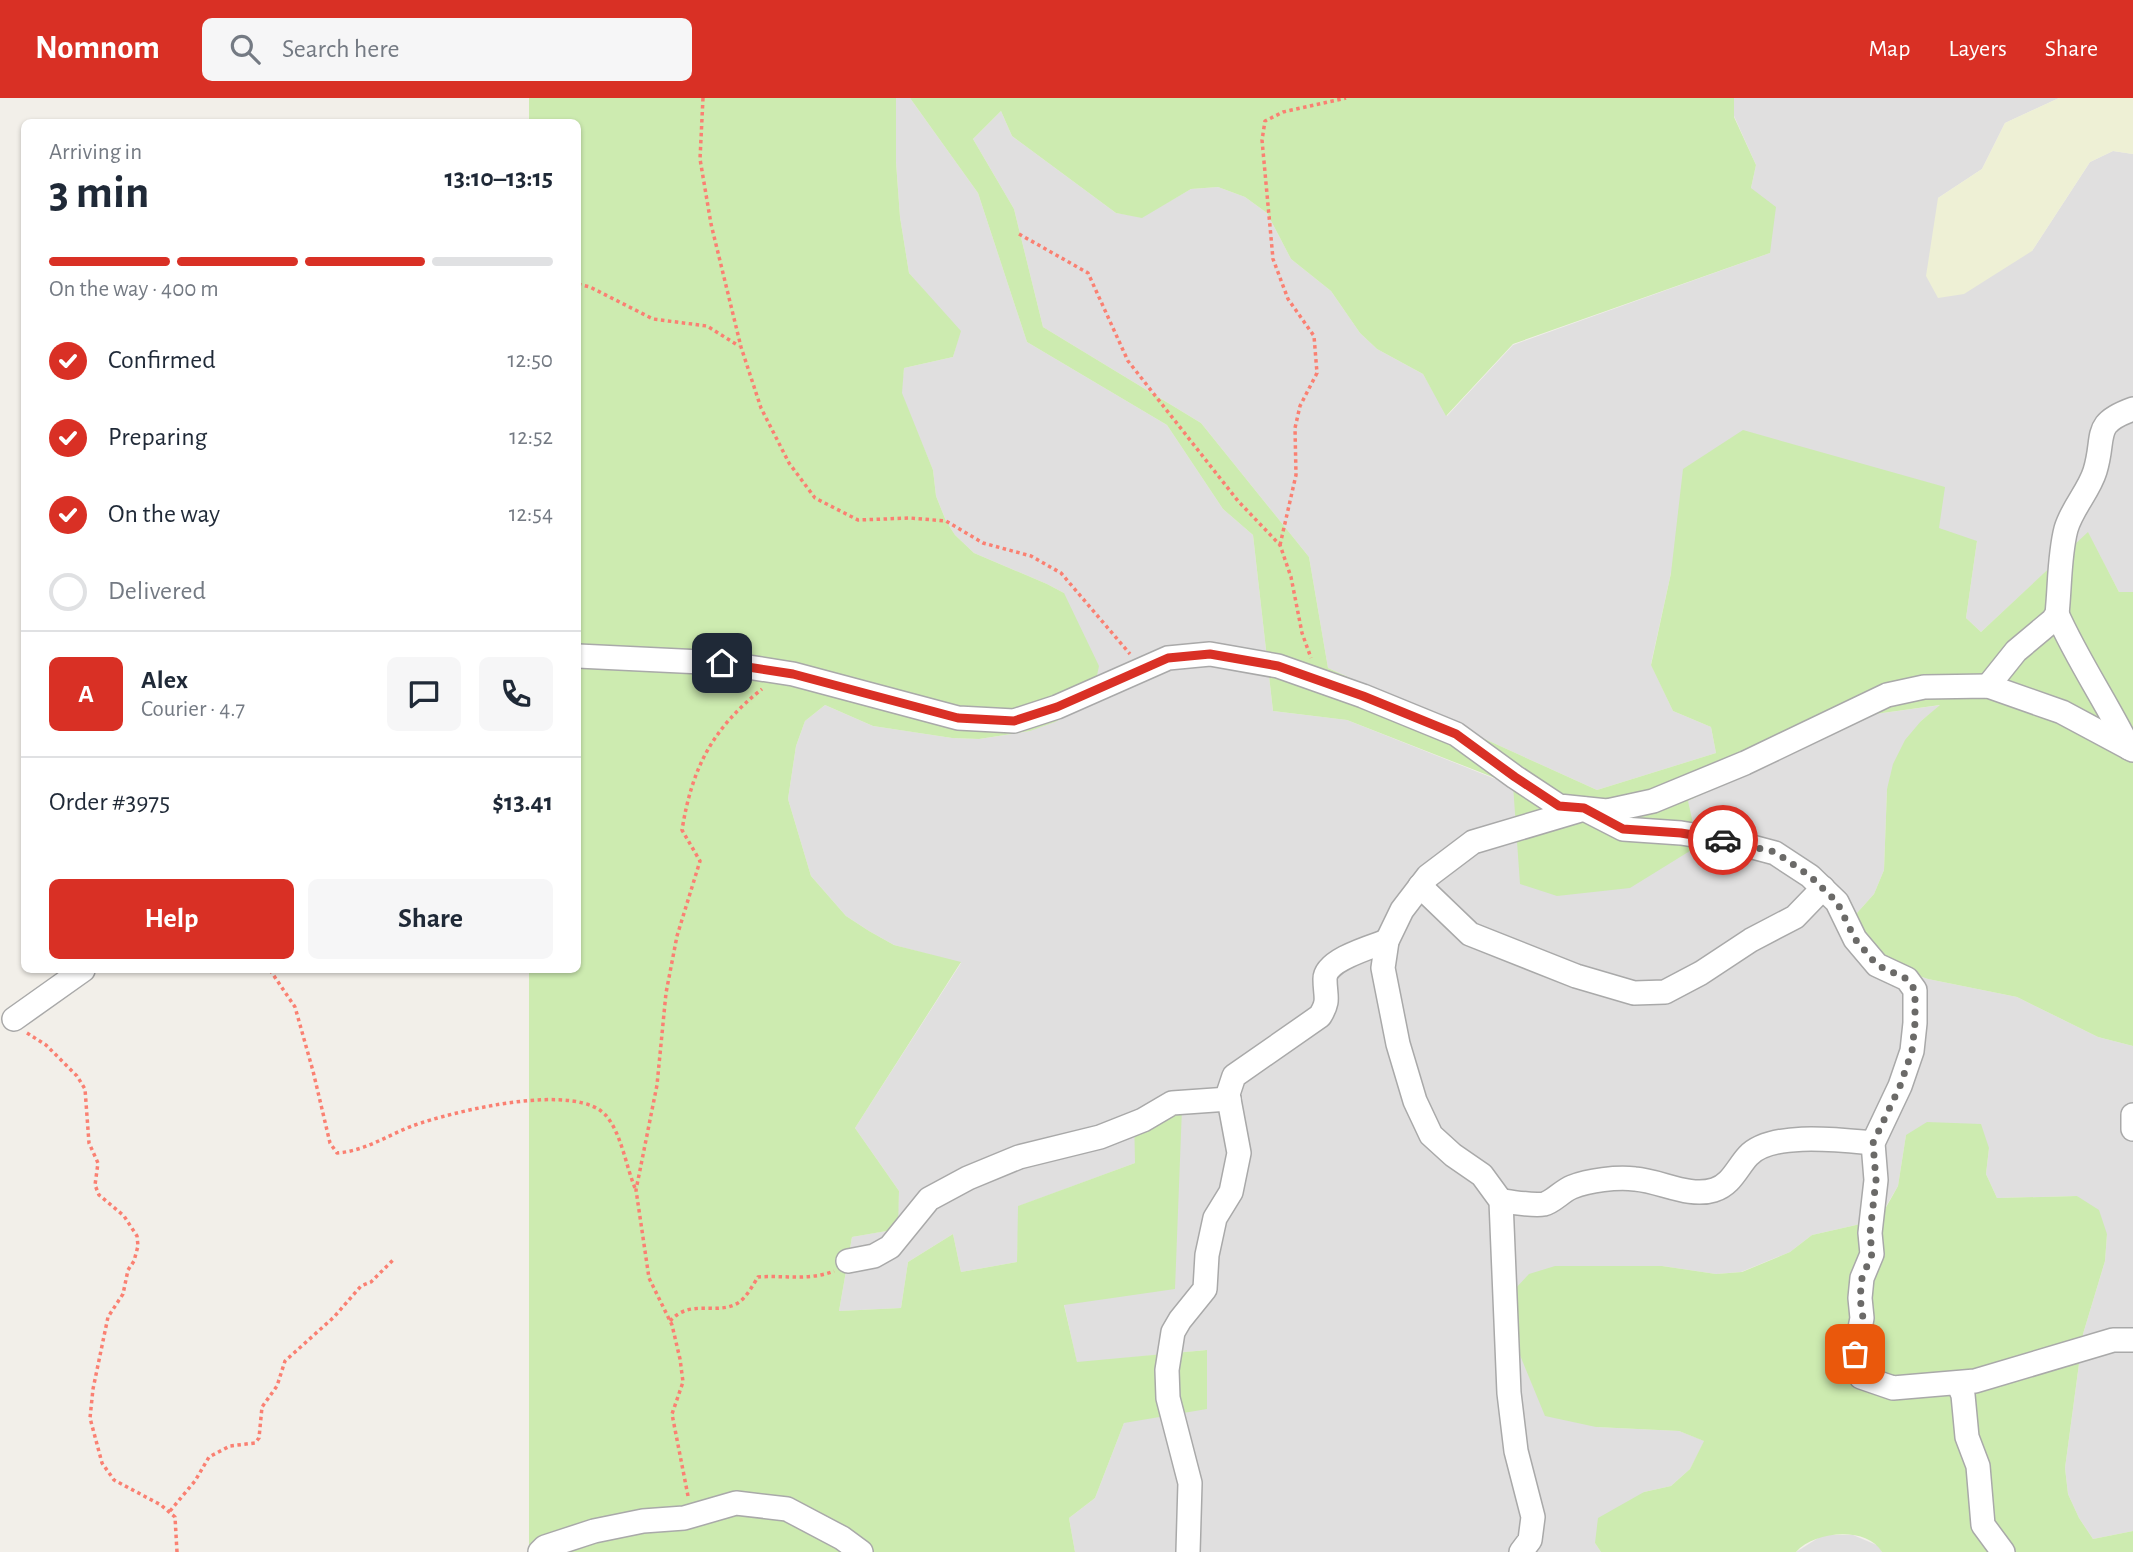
<!DOCTYPE html>
<html lang="en">
<head>
<meta charset="utf-8">
<style>
  body { margin:0; font-family:"Alegreya Sans",sans-serif; background:#f6f6f7; color:#1f2937; height:100vh; display:flex; flex-direction:column; font-size:26px; white-space:nowrap }
  * { box-sizing:border-box; margin:0 }
  p { font-size:23px; color:#747a83 }
  .icon { flex:none; width:38px; height:38px; fill:none; stroke:currentColor; stroke-width:2; stroke-linecap:round; stroke-linejoin:round }
  .map { position:relative; flex:1; overflow:hidden }
  .drawer { position:absolute; left:21px; top:21px; width:560px; height:854px; display:flex; flex-direction:column; background:#fff; border-radius:10px; box-shadow:0 2px 5px #0004 }
  .drawer>* { flex:none }
  .pin { position:absolute; display:grid; place-items:center; width:60px; height:60px; color:#fff; margin:-30px; border-radius:14px; box-shadow:0 4px 10px #0006 }
  .courier { position:absolute; display:grid; place-items:center; width:70px; height:70px; margin:-35px; border:5px solid #d93025; border-radius:50%; background:#fff; color:#222; box-shadow:0 2px 9px #0007 }
  .overview em { font-style:normal; font-weight:700 }
  .overview div { display:flex; flex-direction:column-reverse }
  .overview { display:flex; align-items:center; justify-content:space-between; height:119px; padding:0 28px }
  h1 { font-size:46px; font-weight:700; line-height:52px }
  .bar { display:grid; grid-template-columns:repeat(4,1fr); gap:10px 7px; align-content:center; height:84px; padding:0 28px }
  .bar i { height:9px; border-radius:5px; background:#e0e1e3 }
  .bar .on { background:#d93025 }
  .bar p { grid-column:span 4 }
  .line { display:flex; align-items:center; gap:18px; padding:0 28px; border-top:2px solid #e0e1e3 }
  .line div { flex:1 }
  .round { display:grid; place-items:center; flex:none; width:74px; height:74px; border-radius:10px; background:#f6f6f7 }
  ol { padding:0 28px; list-style:none }
  li { display:flex; align-items:center; gap:21px; height:77px }
  li p { margin-inline-start:auto }
  li .icon { padding:7px; border-radius:50%; background:#d93025; color:#fff; stroke-width:4 }
  li:last-child { color:#747a83 }
  li i { width:38px; height:38px; border:4px solid #e0e1e3; border-radius:50% }
  .action { display:flex; gap:14px; margin-top:auto; padding:14px 28px }
  .action a { flex:1; height:80px; border-radius:10px; background:#d93025; color:#fff; font-size:28px; font-weight:700; line-height:80px; text-align:center }
  .action a+a { background:#f6f6f7; color:#1f2937 }
  header { display:flex; align-items:center; gap:42px; box-sizing:border-box; height:98px; padding:0 35px; background:#d93025; color:#fff }
  header strong { font-size:33px }
  nav { display:flex; gap:38px; margin-inline-start:auto; font-size:24px }
  .search { width:490px; height:63px; background:#f6f6f7; display:flex; align-items:center; gap:18px; box-sizing:border-box; padding:0 24px; border-radius:10px; color:#747a83; font-size:26px }
  .map>svg:first-child { display:block }
  .residential { fill:#e0dfdf }
  .farmland { fill:#eef0d5 }
  .grass { fill:#cdebb0 }
  .lines { fill:none; stroke-linecap:round; stroke-linejoin:round }
  .minor-casing { stroke:#a9a9a9; stroke-width:26 }
  .path { stroke:#fa8072; stroke-width:3.5; stroke-dasharray:3.5 3.5; stroke-linecap:butt }
  .minor { stroke:#fff; stroke-width:23 }
  .done { stroke:#6b6a68; stroke-width:7; stroke-dasharray:0 12.6 }
  .route { stroke:#d93025; stroke-width:9 }
</style>
</head>
<body>
<header>
<strong>Nomnom</strong>
<div class="search"><svg class="icon" aria-label="search" viewBox="0 0 24 24"><circle cx="10" cy="10" r="6"/><path d="M15 15l6 6"/></svg>Search here</div>
<nav><a>Map</a><a>Layers</a><a>Share</a></nav>
</header>
<div class="map">
<svg width="2133" height="1454" viewBox="0 0 2133 1454">
  <rect width="100%" height="100%" fill="#f2efe9"/>
  <g class="residential">
    <polygon points="896,0 910,0 978,95 1027,244 1167,327 1223,411 1253,437 1273,613 1347,622 1513,688 1688,703 1868,617 1941,607 1921,623 1887,691 1884,772 1874,796 1857,815 1901,872 1928,881 2017,899 2098,939 2133,948 2133,1433 2093,1441 2079,1420 2068,1396 2065,1370 2083,1236 2105,1163 2107,1136 2077,1098 1997,1100 1986,1076 1989,1050 1906,1037 1898,1088 1885,1110 1865,1125 1812,1137 1790,1154 1741,1174 1716,1176 1662,1168 1596,1329 1679,1333 1705,1343 1690,1371 1671,1388 1644,1394 1595,1445 1601,1454 1075,1454 1069,1420 1095,1400 1124,1325 1206,1252 1077,1265 1064,1206 1135,1065 1019,1108 1017,1164 961,1174 953,1136 908,1164 901,1210 839,1213 852,1139 897,1131 899,1093 855,1030 961,865 894,847 869,833 846,818 811,778 788,701 796,648 805,623 825,607 873,628 952,640 979,641 1030,633 1064,495 1047,486 974,455 955,437 946,423 936,398 933,372 901,295 904,270 953,259 960,234 909,175 900,119 896,64"/>
    <polygon points="1734,0 2059,0 2005,25 1982,71 1938,100 2032,153 2090,64 2113,53 2133,56 2133,494 2119,494 2088,435 1981,534 1966,520 1977,443 1671,475 1651,566 1673,613 1711,629 1716,655 1597,692 1328,570 1309,459 1201,325 1043,229 1014,111 973,41 1001,13 1012,38 1116,115 1142,119 1191,91 1218,89 1245,99 1267,115 1291,161 1331,193 1360,235 1377,251 1423,276 1447,318 1513,247 1770,155 1751,90 1756,67 1734,18"/>
    <polygon points="1823,1437 1853,1437 1879,1448 1882,1454 1796,1454"/>
  </g>
  <polygon class="farmland" points="2059,0 2133,0 2133,56 2113,53 2090,64 2032,153 1964,196 1938,200 1926,178 1938,100 1982,71 2005,25"/>
  <g class="grass">
    <polygon points="529,0 896,0 896,64 900,119 909,175 961,233 953,259 904,270 902,295 933,372 936,398 946,423 955,437 974,455 1047,486 1064,495 1099,568 1094,592 1078,612 1055,624 1030,633 979,641 952,640 873,628 825,607 805,623 796,648 788,701 811,778 846,818 869,833 894,847 961,864 855,1030 899,1093 898,1131 852,1139 839,1213 901,1210 908,1164 953,1136 961,1174 1017,1164 1018,1108 1135,1065 1134,1018 1182,1010 1175,1191 1064,1207 1077,1264 1207,1252 1207,1311 1124,1325 1095,1400 1069,1420 1075,1454 529,1454 529,872 578,872 578,24 529,24"/>
    <polygon points="910,0 1734,0 1734,19 1756,67 1751,90 1776,109 1770,155 1513,246 1446,318 1423,276 1377,251 1360,235 1331,193 1291,161 1267,115 1245,99 1218,89 1191,91 1142,120 1116,115 1012,38 1001,13 973,41 1014,111 1043,229 1201,325 1309,459 1328,570 1597,692 1716,655 1711,629 1673,613 1651,567 1671,475 1683,371 1743,332 1945,389 1939,430 1977,443 1966,520 1981,534 2088,434 2119,494 2133,494 2133,948 2098,939 2017,899 1928,881 1901,872 1855,841 1857,815 1874,796 1884,772 1887,691 1893,666 1905,642 1921,623 1940,607 1868,617 1688,703 1698,748 1630,790 1557,798 1520,786 1513,687 1347,622 1273,613 1253,437 1223,411 1167,327 1027,244 978,95"/>
    <path d="M1927,1024L1981,1026L1989,1050L1986,1076L1997,1100L2077,1098L2099,1112L2107,1136L2105,1163L2083,1236L2065,1370L2068,1396L2079,1420L2093,1441L2133,1433V1454H1882C1867,1428 1814,1433 1796,1454H1601L1595,1445L1598,1420L1644,1394L1671,1388L1690,1371L1704,1343L1679,1333L1596,1329L1545,1318L1515,1245L1512,1194L1529,1176L1555,1168H1662L1716,1176L1742,1174L1790,1154L1812,1137L1865,1125L1885,1111L1898,1088L1906,1037Z"/>
  </g>
  <g class="lines">
    <defs>
      <g id="minor">
        <path d="M2057,516C2078,563 2107,605 2129,650"/>
        <polyline points="578,558 722,565 793,576 958,620 1014,623 1057,609 1168,560 1210,556 1278,568 1363,598 1456,636 1515,679 1559,708 1607,713 1653,703 1745,665 1887,597 1924,589 1988,588 2062,614 2133,652"/>
        <path d="M1988,588L2016,553L2053,522L2057,516C2060,489 2059,458 2066,431C2072,410 2089,393 2095,373C2106,337 2091,326 2133,311"/>
        <polyline points="1420,788 1470,836 1576,878 1634,895 1665,894 1701,875 1751,842 1795,819 1823,790"/>
        <polyline points="14,921 83,872"/>
        <polyline points="2133,1017 2133,1031"/>
        <path d="M1501,1103C1514,1104 1532,1108 1544,1106C1553,1104 1562,1093 1572,1089C1589,1082 1617,1079 1635,1081C1661,1083 1689,1100 1714,1092C1731,1087 1737,1070 1748,1058C1771,1033 1841,1042 1873,1045"/>
        <polyline points="848,1163 874,1158 890,1149 929,1101 968,1080 1019,1059 1100,1039 1143,1022 1172,1005 1229,1001"/>
        <polyline points="1958,1285 1963,1297 1967,1339 1978,1368 1983,1427 2003,1454"/>
        <polyline points="540,1454 545,1449 594,1433 643,1423 684,1420 736,1405 787,1411 842,1440 861,1454"/>
        <path d="M1188,1454L1190,1385L1168,1300L1167,1272L1173,1234L1180,1222L1205,1191L1207,1157L1215,1120L1231,1094L1239,1055L1228,996L1234,978L1320,918C1330,902 1325,899 1325,881C1325,862 1371,849 1387,843"/>
        <polyline points="1521,1454 1530,1442 1533,1419 1516,1353 1509,1295 1501,1103 1482,1077 1453,1057 1431,1037 1415,1003 1398,946 1383,870 1387,843 1402,812 1428,778 1473,744 1584,711 1623,731 1681,735 1730,743 1775,755 1810,778 1837,804 1855,841 1877,867 1907,881 1915,892 1915,925 1912,953 1900,988 1873,1045 1876,1082 1870,1135 1872,1156 1862,1180 1860,1200 1862,1220 1855,1256 1861,1279 1893,1290 1975,1283 2113,1242 2133,1242"/>
      </g>
    </defs>
    <use href="#minor" class="minor-casing"/>
    <g class="path">
      <polyline points="703,0 700,61 711,126 741,249 761,310 789,365 815,400 858,422 910,420 946,423 983,445 1031,458 1061,475 1130,556"/>
      <polyline points="1019,136 1088,175 1128,263 1238,403 1280,447 1291,479 1302,535 1311,560"/>
      <polyline points="578,186 590,189 653,221 707,228 739,248"/>
      <polyline points="1280,447 1296,377 1295,330 1300,308 1317,275 1314,238 1288,201 1273,161 1262,42 1265,23 1283,14 1346,0"/>
      <path d="M270,872L295,909L313,973L330,1045L337,1055C365,1053 386,1038 412,1028C451,1014 581,981 608,1020C622,1039 626,1068 635,1090"/>
      <polyline points="27,935 46,947 77,978 85,991 89,1045 98,1065 95,1087 99,1097 124,1118 137,1138 138,1148 134,1163 128,1172 123,1196 108,1219 93,1291 90,1320 102,1365 114,1382 161,1407 175,1419 177,1454"/>
      <path d="M670,1223C691,1200 715,1218 738,1205C746,1200 753,1187 758,1179C783,1177 810,1183 834,1173"/>
      <path d="M688,1398L672,1316L683,1284L680,1261L672,1227L649,1180L636,1092L657,987L666,895L677,838L700,763L682,732C692,670 712,631 762,591"/>
      <polyline points="170,1413 195,1383 209,1359 230,1348 255,1345 259,1340 262,1309 277,1288 285,1263 334,1219 361,1188 371,1184 395,1160"/>
    </g>
    <use href="#minor" class="minor"/>
  </g>
  <g class="lines">
    <polyline class="done" points="1723,742 1775,754 1810,778 1837,804 1855,841 1877,867 1907,881 1915,892 1915,925 1912,953 1900,988 1873,1045 1876,1082 1870,1135 1872,1156 1862,1180 1860,1200 1863,1220 1855,1256"/>
    <polyline class="route" points="722,565 793,576 958,620 1014,623 1057,609 1168,560 1210,556 1278,568 1363,598 1456,636 1515,679 1559,708 1584,710 1623,731 1681,735 1723,742"/>
  </g>
</svg>
<div class="pin" style="left:1855px;top:1256px;background:#ea580c"><svg class="icon" aria-label="bag" viewBox="0 0 24 24"><path d="M5 8h14l-1 12H6zM9 8a3 3 0 0 1 6 0"/></svg></div>
<div class="pin" style="left:722px;top:565px;background:#1f2937"><svg class="icon" aria-label="home" viewBox="0 0 24 24"><path d="M3 11l9-7 9 7M6 9v11h12V9"/></svg></div>
<div class="courier" style="left:1723px;top:742px"><svg class="icon" aria-label="car" viewBox="0 0 24 24"><path d="M5 17H2v-5l4-1 3-4h7l3 4 3 1v5h-3M9 17h6M6 11h13"/><circle cx="7" cy="17" r="2"/><circle cx="17" cy="17" r="2"/></svg></div>
<section class="drawer">
<div class="overview"><div><h1>3 min</h1><p>Arriving in</p></div><em>13:10–13:15</em></div>
<div class="bar"><i class="on"></i><i class="on"></i><i class="on"></i><i></i><p>On the way · 400 m</p></div>
<ol>
<li><svg class="icon" aria-label="check" viewBox="0 0 24 24"><path d="M5 12l5 5 9-10"/></svg>Confirmed<p>12:50</p></li>
<li><svg class="icon" aria-label="check" viewBox="0 0 24 24"><path d="M5 12l5 5 9-10"/></svg>Preparing<p>12:52</p></li>
<li><svg class="icon" aria-label="check" viewBox="0 0 24 24"><path d="M5 12l5 5 9-10"/></svg>On the way<p>12:54</p></li>
<li><i></i>Delivered</li>
</ol>
<div class="line" style="height:126px"><b class="round" style="background:#d93025;color:#fff">A</b><div><b>Alex</b><p>Courier · 4.7</p></div><a class="round"><svg class="icon" aria-label="chat" viewBox="0 0 24 24"><path d="M4 5h16v11H9l-5 4z"/></svg></a><a class="round"><svg class="icon" aria-label="phone" viewBox="0 0 24 24"><path d="M5 4h4l2 5-3 2q2 4 5 5l2-3 5 2v4C11 20 4 13 5 4z"/></svg></a></div>
<div class="line" style="height:91px"><div>Order #3975</div><b>$13.41</b></div>
<div class="action"><a>Help</a><a>Share</a></div>
</section>
</div>
</body>
</html>
